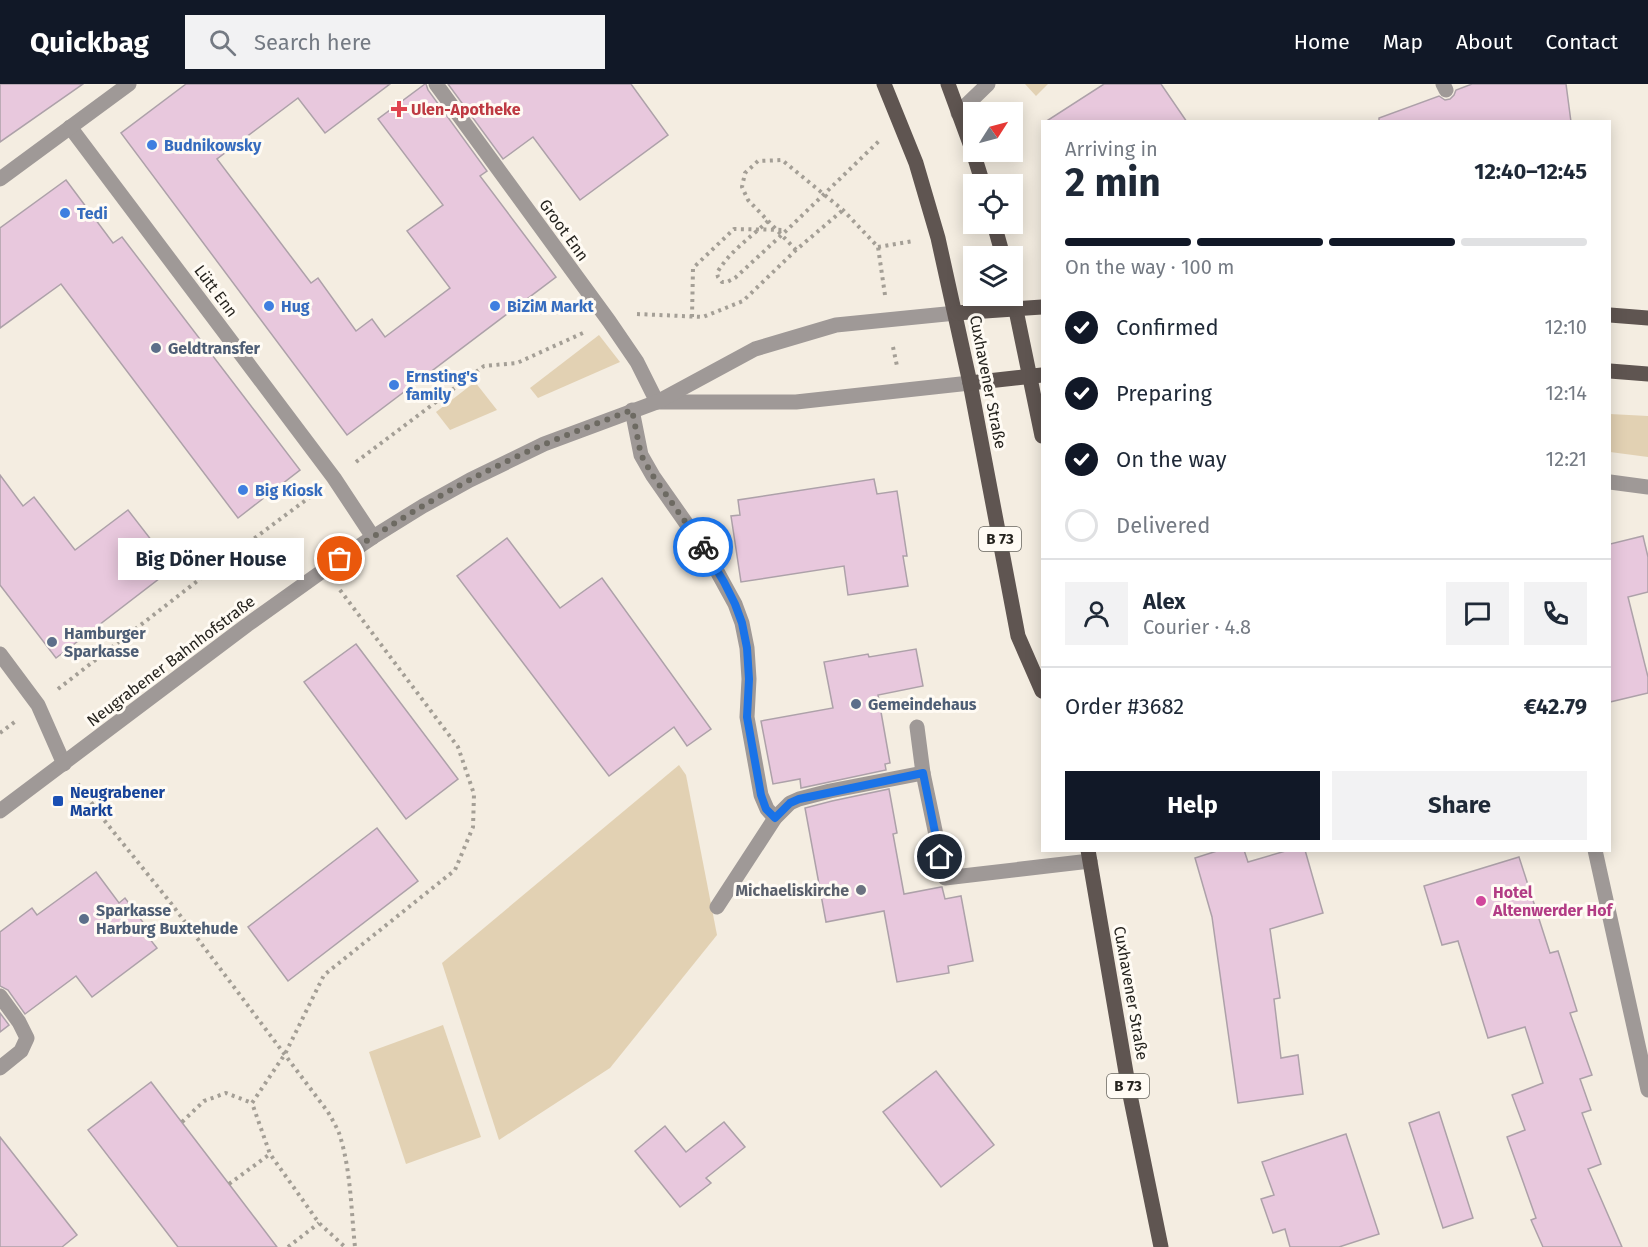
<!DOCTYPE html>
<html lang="en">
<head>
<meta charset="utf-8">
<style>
  body { margin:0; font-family:"Fira Sans",sans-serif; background:#f2f2f3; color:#1f2937; height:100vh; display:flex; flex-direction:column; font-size:22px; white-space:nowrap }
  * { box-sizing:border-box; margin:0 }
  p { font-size:20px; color:#747a83 }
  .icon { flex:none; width:33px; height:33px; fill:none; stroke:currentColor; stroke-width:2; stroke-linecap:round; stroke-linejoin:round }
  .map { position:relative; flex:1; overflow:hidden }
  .panel { position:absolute; left:1041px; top:36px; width:570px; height:732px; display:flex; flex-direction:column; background:#fff; border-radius:0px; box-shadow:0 3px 15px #0003 }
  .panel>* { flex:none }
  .needle { width:39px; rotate:54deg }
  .fabs { position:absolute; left:963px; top:18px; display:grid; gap:12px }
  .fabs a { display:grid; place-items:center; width:60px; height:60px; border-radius:0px; background:#fff; box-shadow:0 3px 15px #0003; font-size:30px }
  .pin { position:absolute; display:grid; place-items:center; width:51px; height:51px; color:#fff; margin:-26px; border:3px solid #fff; border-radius:50%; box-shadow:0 2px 6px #0007 }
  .courier { position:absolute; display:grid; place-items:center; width:60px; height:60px; margin:-30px; border:4px solid #1a73e8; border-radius:50%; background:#fff; color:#222; box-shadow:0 2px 8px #0007 }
  .bubble { position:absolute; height:42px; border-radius:0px; background:#fff; box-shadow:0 3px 15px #0003; font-size:20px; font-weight:700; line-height:42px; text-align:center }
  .head em { font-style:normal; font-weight:700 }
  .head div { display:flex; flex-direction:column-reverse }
  .head { display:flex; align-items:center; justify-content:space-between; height:102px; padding:0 24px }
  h1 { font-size:39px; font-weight:700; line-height:45px }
  .bar { display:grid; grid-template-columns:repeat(4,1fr); gap:9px 6px; align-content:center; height:72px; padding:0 24px }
  .bar i { height:8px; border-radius:4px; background:#e0e1e3 }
  .bar .on { background:#111827 }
  .bar p { grid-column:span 4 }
  .line { display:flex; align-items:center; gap:15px; padding:0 24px; border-top:2px solid #e0e1e3 }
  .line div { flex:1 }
  .round { display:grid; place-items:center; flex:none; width:63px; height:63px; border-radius:0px; background:#f2f2f3 }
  ol { padding:0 24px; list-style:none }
  li { display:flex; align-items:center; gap:18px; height:66px }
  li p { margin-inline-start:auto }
  li .icon { padding:6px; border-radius:50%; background:#111827; color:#fff; stroke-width:4 }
  li:last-child { color:#747a83 }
  li i { width:33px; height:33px; border:3px solid #e0e1e3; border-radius:50% }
  .action { display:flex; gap:12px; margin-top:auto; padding:12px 24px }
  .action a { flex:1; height:69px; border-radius:0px; background:#111827; color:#fff; font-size:24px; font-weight:700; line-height:69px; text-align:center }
  .action a+a { background:#f2f2f3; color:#1f2937 }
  header { display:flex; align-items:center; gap:36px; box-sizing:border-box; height:84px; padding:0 30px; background:#111827; color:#fff }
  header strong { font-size:28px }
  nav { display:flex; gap:33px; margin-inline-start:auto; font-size:21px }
  .search { width:420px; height:54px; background:#f2f2f3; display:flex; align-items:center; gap:15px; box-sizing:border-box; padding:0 21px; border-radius:0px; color:#747a83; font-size:22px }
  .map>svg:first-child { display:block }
  .green { fill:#e2d1b3 }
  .building { fill:#e8c8dd; stroke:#ada1a9; stroke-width:1.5 }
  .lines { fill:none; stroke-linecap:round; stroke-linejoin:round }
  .path { stroke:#a49f96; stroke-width:4; stroke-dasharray:3 4.5; stroke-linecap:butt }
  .minor { stroke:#9f9997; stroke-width:15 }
  .major { stroke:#5f5551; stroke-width:15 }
  .done { stroke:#6d6a62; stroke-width:6; stroke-dasharray:0 10.8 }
  .route { stroke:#1a73e8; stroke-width:8 }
  .health-dot { fill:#e0444e; stroke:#fffbf4; stroke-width:2 }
  .shop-dot { fill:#3f7fe0; stroke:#fffbf4; stroke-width:2 }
  .service-dot { fill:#5c6f8a; stroke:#fffbf4; stroke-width:2 }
  .transit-dot { fill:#1a4fb4; stroke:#fffbf4; stroke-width:2 }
  .worship-dot { fill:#6b7280; stroke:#fffbf4; stroke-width:2 }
  .hotel-dot { fill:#d1479c; stroke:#fffbf4; stroke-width:2 }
  .labels { text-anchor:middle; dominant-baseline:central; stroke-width:6; stroke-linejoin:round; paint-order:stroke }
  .shield { fill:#fffbf4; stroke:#66645e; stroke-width:1.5 }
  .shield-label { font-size:15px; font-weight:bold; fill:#25231e }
  .health-label { font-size:16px; font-weight:bold; fill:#be3a42; stroke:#fffbf4; text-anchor:start }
  .shop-label { font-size:16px; font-weight:bold; fill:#366cbe; stroke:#fffbf4; text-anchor:start }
  .street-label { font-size:16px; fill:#25231e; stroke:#fffbf4 }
  .service-label { font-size:16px; font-weight:bold; fill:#4e5e75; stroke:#fffbf4; text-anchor:start }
  .transit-label { font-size:16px; font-weight:bold; fill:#164399; stroke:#fffbf4; text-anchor:start }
  .worship-label { font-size:16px; font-weight:bold; fill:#5b616d; stroke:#fffbf4; text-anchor:end }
  .hotel-label { font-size:16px; font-weight:bold; fill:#b23c85; stroke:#fffbf4; text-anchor:start }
</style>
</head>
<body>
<header>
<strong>Quickbag</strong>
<div class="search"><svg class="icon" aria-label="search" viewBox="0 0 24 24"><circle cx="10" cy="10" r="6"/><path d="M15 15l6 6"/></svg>Search here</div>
<nav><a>Home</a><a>Map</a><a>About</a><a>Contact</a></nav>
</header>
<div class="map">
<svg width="1648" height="1163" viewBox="0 0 1648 1163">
  <rect width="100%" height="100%" fill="#f4ede1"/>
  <g class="green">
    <polygon points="1025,0 1048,0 1036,12"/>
    <polygon points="599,251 620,278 538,314 530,304"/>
    <polygon points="475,298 497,326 450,346 436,328"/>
    <polygon points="1610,330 1648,332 1648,373 1610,368"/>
    <polygon points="679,681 686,691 717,851 610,984 499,1056 442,879"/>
    <polygon points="443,941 481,1053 406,1080 369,968"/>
  </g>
  <g class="building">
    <polygon points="0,0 83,0 0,58"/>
    <polygon points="186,0 390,0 325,49 298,14 217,75 311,199 318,194 356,247 372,235 385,253 450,204 407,147 443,121 378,35 425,0 426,0 428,6 487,87 480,92 556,193 347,351 121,49"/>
    <polygon points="448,0 631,0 668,51 580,116 533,53 503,75"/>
    <polygon points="1104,0 1161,0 1187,38 1045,38"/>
    <polygon points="1472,0 1566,0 1571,38 1379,38 1379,34 1439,12 1445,16 1450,15 1454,11 1456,6"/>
    <polygon points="66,96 113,159 122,153 300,386 238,434 61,200 0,244 0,144"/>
    <polygon points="0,391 23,422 34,413 75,466 128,426 173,484 56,574 0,501"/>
    <polygon points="874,395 877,410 897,407 907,472 903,472 908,502 848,511 844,482 741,498 731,432 740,431 738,416"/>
    <polygon points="1643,452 1648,473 1648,508 1628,513 1648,593 1648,609 1610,618 1610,460"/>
    <polygon points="507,454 560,524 602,494 711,645 687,662 674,643 609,692 457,492"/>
    <polygon points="356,560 458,695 406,735 304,598"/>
    <polygon points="916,565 923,602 878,611 890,679 885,680 886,686 801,704 800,695 773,700 761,637 833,624 824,578 868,570 869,573"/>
    <polygon points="889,705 897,749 893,750 904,810 941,803 942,803 945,815 961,812 973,877 948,882 949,889 897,898 884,827 826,838 805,724 832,717"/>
    <polygon points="377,744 418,797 288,897 248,843"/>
    <polygon points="1220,766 1244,766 1248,778 1289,766 1305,766 1323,829 1270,845 1280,914 1274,915 1281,974 1298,971 1303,1010 1238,1019 1212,833 1195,774"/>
    <polygon points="1519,773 1550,869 1558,867 1577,927 1570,929 1592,991 1580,995 1591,1026 1582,1029 1601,1080 1588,1085 1622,1163 1543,1163 1531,1136 1536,1134 1507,1053 1525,1046 1512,1011 1543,999 1525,943 1488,954 1458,857 1442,861 1424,802"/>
    <polygon points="96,788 119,819 125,814 145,841 141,844 157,864 92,913 76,892 25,930 8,906 0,902 0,848 32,824 37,831"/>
    <polygon points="0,929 9,941 0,948"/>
    <polygon points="936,987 994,1061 941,1103 883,1028"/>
    <polygon points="151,998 229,1100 277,1163 178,1163 88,1046"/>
    <polygon points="1439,1028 1473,1134 1443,1144 1409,1039"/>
    <polygon points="724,1038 745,1063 706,1094 711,1099 680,1123 635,1067 665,1042 686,1068"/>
    <polygon points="1346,1050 1379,1150 1339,1163 1290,1163 1285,1145 1273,1149 1261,1115 1274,1111 1262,1078"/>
    <polygon points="0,1053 77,1151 62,1163 0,1163"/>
  </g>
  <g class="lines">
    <g class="path">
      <path d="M768,137C751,153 728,169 717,189L718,193L722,198H727L735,194L787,146L879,57"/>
      <polyline points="878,163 913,157"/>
      <polyline points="796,166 748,116 742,103 745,89 758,77 782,76 843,126 878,163 885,211"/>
      <polyline points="637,230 703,233 743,217 796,166 843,126"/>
      <polyline points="692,233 693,184 734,145 786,146"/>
      <polyline points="893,263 897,282"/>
      <polyline points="356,378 484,282 517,279 585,248"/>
      <polyline points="340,506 458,663 474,710 473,743 455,786 324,891 285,970 252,1019 270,1070 319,1139 345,1163"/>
      <polyline points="58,605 209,488 314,410"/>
      <polyline points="0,649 16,637"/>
      <path d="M78,700L104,736L170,818L328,1028C332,1035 336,1042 339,1049C351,1085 351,1126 355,1163"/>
      <polyline points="182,1038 204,1017 226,1009 252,1019"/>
      <polyline points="229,1100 270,1070"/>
      <polyline points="288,1163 319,1139"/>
    </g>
    <g class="minor">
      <polyline points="436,0 609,237 637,278 657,318"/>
      <polyline points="1443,0 1446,6"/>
      <polyline points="958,29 988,0"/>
      <polyline points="70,43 334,394 373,453"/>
      <polyline points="0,95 129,0"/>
      <polyline points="660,318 796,318 970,299"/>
      <polyline points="632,326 641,371 653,392 707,469 735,520 742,539 747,564 749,595 747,633 761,711 767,725 775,734"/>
      <polyline points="1610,398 1648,403"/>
      <polyline points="0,570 38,621 64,680"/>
      <polyline points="917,643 923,689 945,794 1090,777"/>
      <polyline points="0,727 247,541 324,486 373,453 423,422 470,396 544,360 657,318 755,265 836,241 956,229"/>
      <polyline points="1595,766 1648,1006"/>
      <polyline points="717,823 775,734 790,719 799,715 830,707 923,689"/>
      <polyline points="0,912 19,938 27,954 21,967 0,984"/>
    </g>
    <g class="major">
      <polyline points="884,0 916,79 938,154 970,299 1018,552 1042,607"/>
      <polyline points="948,0 973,68 983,100"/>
      <polyline points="994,140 1003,172"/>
      <polyline points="1012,207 1042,352"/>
      <polyline points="956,229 1042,223"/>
      <polyline points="1610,231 1648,234"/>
      <polyline points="1610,287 1648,290"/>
      <polyline points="970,299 1042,291"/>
      <polyline points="1088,766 1129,1006 1161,1163"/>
    </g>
  </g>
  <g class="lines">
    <path class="done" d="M340,475C405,430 473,391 545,360C574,348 603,337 632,326L641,371L653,392L703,463"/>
    <polyline class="route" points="703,463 724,498 735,520 742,539 747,564 749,595 747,633 761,711 766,725 775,734 790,719 799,715 923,689 940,773"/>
  </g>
  <path class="health-dot" d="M396 16h6v6h6v6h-6v6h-6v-6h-6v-6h6z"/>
  <g class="shop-dot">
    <circle cx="152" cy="61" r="6"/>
    <circle cx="65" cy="129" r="6"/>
    <circle cx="269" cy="222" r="6"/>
    <circle cx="495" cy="222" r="6"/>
    <circle cx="394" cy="301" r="6"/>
    <circle cx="243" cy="406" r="6"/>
  </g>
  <g class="service-dot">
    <circle cx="156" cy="264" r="6"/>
    <circle cx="52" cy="558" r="6"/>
    <circle cx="856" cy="620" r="6"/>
    <circle cx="84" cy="835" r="6"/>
  </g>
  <rect class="transit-dot" x="52" y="711" width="12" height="12" rx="3"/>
  <circle class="worship-dot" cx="861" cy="806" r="6"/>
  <circle class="hotel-dot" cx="1481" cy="817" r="6"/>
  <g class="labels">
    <g class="shield">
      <rect x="979" y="443" width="42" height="24" rx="4.5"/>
      <rect x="1107" y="990" width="42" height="24" rx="4.5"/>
    </g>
    <g class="shield-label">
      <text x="1000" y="455">B 73</text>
      <text x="1128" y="1002">B 73</text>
    </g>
    <g class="health-label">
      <text x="411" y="25">Ulen-Apotheke</text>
    </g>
    <g class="shop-label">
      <text x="164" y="61">Budnikowsky</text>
      <text x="77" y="129">Tedi</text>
      <text x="281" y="222">Hug</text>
      <text x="507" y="222">BiZiM Markt</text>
      <text x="406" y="292">Ernsting's<tspan x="406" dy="18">family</tspan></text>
      <text x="255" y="406">Big Kiosk</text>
    </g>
    <g class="street-label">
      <text transform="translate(564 146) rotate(54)">Groot Enn</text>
      <text transform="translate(216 207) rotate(53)">Lütt Enn</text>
      <text transform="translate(988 298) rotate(79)">Cuxhavener Straße</text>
      <text transform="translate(171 577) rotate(-37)">Neugrabener Bahnhofstraße</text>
      <text transform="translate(1131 909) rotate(80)">Cuxhavener Straße</text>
    </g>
    <g class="service-label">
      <text x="168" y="264">Geldtransfer</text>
      <text x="64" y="549">Hamburger<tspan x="64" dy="18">Sparkasse</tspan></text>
      <text x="868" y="620">Gemeindehaus</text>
      <text x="96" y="826">Sparkasse<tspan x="96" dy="18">Harburg Buxtehude</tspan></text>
    </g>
    <g class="transit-label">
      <text x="70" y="708">Neugrabener<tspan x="70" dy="18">Markt</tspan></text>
    </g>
    <g class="worship-label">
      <text x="849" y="806">Michaeliskirche</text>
    </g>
    <g class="hotel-label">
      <text x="1493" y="808">Hotel<tspan x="1493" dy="18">Altenwerder Hof</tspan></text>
    </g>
  </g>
</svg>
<div class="fabs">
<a><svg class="needle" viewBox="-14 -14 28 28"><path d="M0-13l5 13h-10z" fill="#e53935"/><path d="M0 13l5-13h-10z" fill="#747a83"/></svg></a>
<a><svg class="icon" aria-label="locate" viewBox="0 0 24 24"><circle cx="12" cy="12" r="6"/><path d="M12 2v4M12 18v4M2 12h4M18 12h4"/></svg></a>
<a><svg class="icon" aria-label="layers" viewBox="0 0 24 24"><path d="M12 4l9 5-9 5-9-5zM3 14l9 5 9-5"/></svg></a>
</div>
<div class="pin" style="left:340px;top:475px;background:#ea580c"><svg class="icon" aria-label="bag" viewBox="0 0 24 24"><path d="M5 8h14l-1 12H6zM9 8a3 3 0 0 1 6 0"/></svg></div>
<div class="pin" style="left:940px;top:773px;background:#1f2937"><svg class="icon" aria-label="home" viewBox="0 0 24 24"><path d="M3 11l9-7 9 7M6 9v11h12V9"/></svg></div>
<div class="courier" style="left:703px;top:463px"><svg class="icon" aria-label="bike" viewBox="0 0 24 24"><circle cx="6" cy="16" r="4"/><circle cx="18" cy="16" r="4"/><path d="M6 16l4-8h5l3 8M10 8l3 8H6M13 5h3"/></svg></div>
<div class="bubble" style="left:118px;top:454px;width:186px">Big Döner House</div>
<section class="panel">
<div class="head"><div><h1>2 min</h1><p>Arriving in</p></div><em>12:40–12:45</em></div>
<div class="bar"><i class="on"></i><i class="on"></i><i class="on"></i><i></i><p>On the way · 100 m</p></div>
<ol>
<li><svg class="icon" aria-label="check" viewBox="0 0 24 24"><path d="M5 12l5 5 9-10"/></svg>Confirmed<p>12:10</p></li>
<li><svg class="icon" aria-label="check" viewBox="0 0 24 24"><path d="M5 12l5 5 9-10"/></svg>Preparing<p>12:14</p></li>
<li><svg class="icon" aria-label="check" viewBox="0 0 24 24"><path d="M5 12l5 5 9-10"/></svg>On the way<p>12:21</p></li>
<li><i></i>Delivered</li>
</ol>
<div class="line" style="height:108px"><a class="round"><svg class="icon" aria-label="person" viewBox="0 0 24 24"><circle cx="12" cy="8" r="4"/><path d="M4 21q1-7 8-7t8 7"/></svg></a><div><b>Alex</b><p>Courier · 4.8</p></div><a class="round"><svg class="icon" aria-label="chat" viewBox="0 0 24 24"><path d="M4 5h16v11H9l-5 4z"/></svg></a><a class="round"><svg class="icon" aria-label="phone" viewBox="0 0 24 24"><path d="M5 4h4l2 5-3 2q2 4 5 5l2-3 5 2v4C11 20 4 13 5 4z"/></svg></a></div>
<div class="line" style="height:78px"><div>Order #3682</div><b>€42.79</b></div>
<div class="action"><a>Help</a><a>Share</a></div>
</section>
</div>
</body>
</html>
